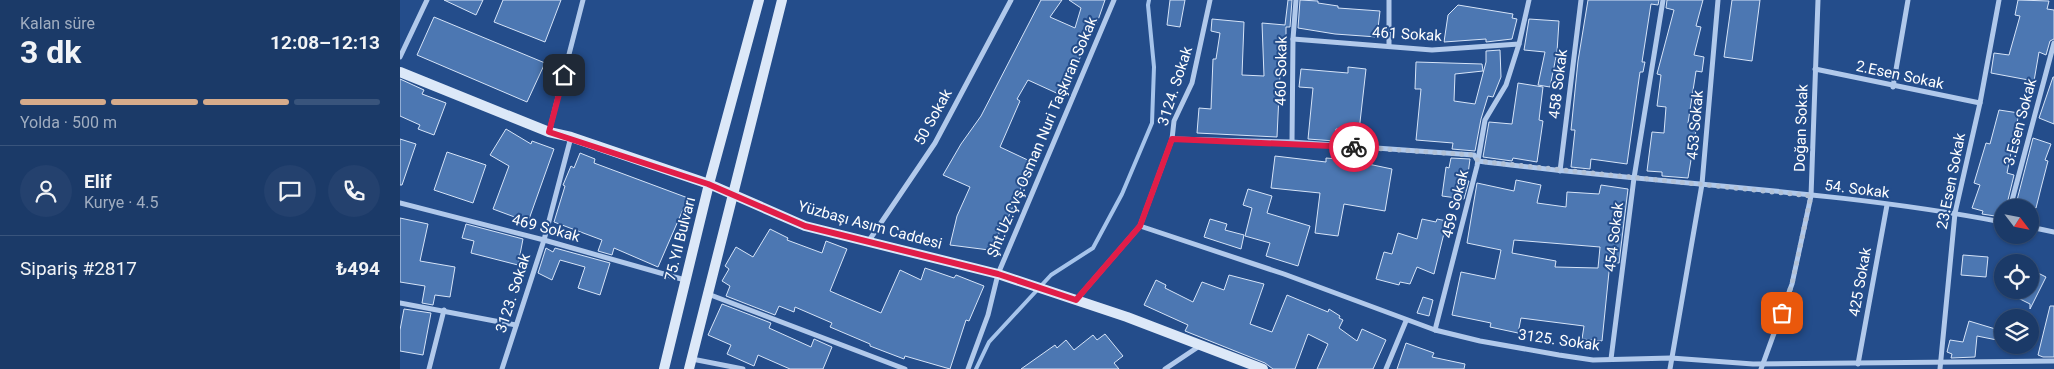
<!DOCTYPE html>
<html lang="tr">
<head>
<meta charset="utf-8">
<style>
  body { margin:0; font-family:Roboto,sans-serif; background:#24416e; color:#f1f3f6; height:100vh; display:flex; flex-direction:column; font-size:19px; white-space:nowrap }
  * { box-sizing:border-box; margin:0 }
  p { font-size:16px; color:#a0adc0 }
  .icon { flex:none; width:28px; height:28px; fill:none; stroke:currentColor; stroke-width:2; stroke-linecap:round; stroke-linejoin:round }
  .map { position:relative; flex:1; overflow:hidden }
  .side { display:flex; flex-direction:column; background:#1b3a68; width:400px }
  .side>* { flex:none }
  .needle { width:32px; rotate:122deg }
  .buttons { position:absolute; left:1594px; top:199px; display:grid; gap:10px }
  .buttons a { display:grid; place-items:center; width:45px; height:45px; border-radius:50%; background:#1b3a68; box-shadow:0 1px 4px #0004,0 0 0 1px #39547c; font-size:25px }
  .pin { position:absolute; display:grid; place-items:center; width:42px; height:42px; color:#fff; margin:-21px; border-radius:10px; box-shadow:0 2px 8px #0006 }
  .courier { position:absolute; display:grid; place-items:center; width:50px; height:50px; margin:-25px; border:4px solid #e11d48; border-radius:50%; background:#fff; color:#222; box-shadow:0 1px 6px #0007 }
  .summary em { font-style:normal; font-weight:700 }
  .summary div { display:flex; flex-direction:column-reverse }
  .summary { display:flex; align-items:center; justify-content:space-between; height:85px; padding:0 20px }
  h1 { font-size:32px; font-weight:700; line-height:38px }
  .bar { display:grid; grid-template-columns:repeat(4,1fr); gap:8px 5px; align-content:center; height:60px; padding:0 20px }
  .bar i { height:6px; border-radius:4px; background:#39547c }
  .bar .on { background:#d6ab8b }
  .bar p { grid-column:span 4 }
  .line { display:flex; align-items:center; gap:12px; padding:0 20px; border-top:1px solid #39547c }
  .line div { flex:1 }
  .round { display:grid; place-items:center; flex:none; width:52px; height:52px; border-radius:26px; background:#24416e }
  main { display:flex; flex:1; min-height:0 }
  .map>svg:first-child { display:block }
  .lines { fill:none; stroke-linecap:round; stroke-linejoin:round }
  .stream { stroke:#a6c4eb; stroke-width:4 }
  .building { fill:#4c77b2; stroke:#d6e4f8; fill-rule:evenodd }
  .street { stroke:#b1c9eb; stroke-width:5 }
  .secondary { stroke:#dce8f8; stroke-width:10 }
  .done { stroke:#b2c1d6; stroke-width:5; stroke-dasharray:0 9 }
  .route { stroke:#e11d48; stroke-width:6 }
  .labels { text-anchor:middle; dominant-baseline:central; stroke-width:4; stroke-linejoin:round; paint-order:stroke }
  .street-label { font-size:15px; fill:#fff; stroke:#244d8b }
</style>
</head>
<body>
<main>
<section class="side">
<div class="summary"><div><h1>3 dk</h1><p>Kalan süre</p></div><em>12:08–12:13</em></div>
<div class="bar"><i class="on"></i><i class="on"></i><i class="on"></i><i></i><p>Yolda · 500 m</p></div>
<div class="line" style="height:90px"><a class="round"><svg class="icon" aria-label="person" viewBox="0 0 24 24"><circle cx="12" cy="8" r="4"/><path d="M4 21q1-7 8-7t8 7"/></svg></a><div><b>Elif</b><p>Kurye · 4.5</p></div><a class="round"><svg class="icon" aria-label="chat" viewBox="0 0 24 24"><path d="M4 5h16v11H9l-5 4z"/></svg></a><a class="round"><svg class="icon" aria-label="phone" viewBox="0 0 24 24"><path d="M5 4h4l2 5-3 2q2 4 5 5l2-3 5 2v4C11 20 4 13 5 4z"/></svg></a></div>
<div class="line" style="height:65px"><div>Sipariş #2817</div><b>₺494</b></div>
</section>
<div class="map">
<svg width="1654" height="369" viewBox="0 0 1654 369">
  <rect width="100%" height="100%" fill="#244d8b"/>
  <g class="lines">
    <polyline class="stream" points="576,369 589,342 651,275 693,248 722,194 752,123 754,67 748,5 749,0"/>
  </g>
  <g class="building">
    <polygon points="44,0 83,0 76,15"/>
    <polygon points="103,0 161,0 145,42 94,22"/>
    <polygon points="641,0 662,0 650,17 675,28 681,8 669,0 705,0 697,23 696,22 663,96 628,80 617,99 620,101 600,147 632,162 605,225 600,223 597,251 550,245 557,216 570,187 543,175 561,144 581,116"/>
    <polygon points="770,0 785,0 780,27 767,25"/>
    <polygon points="888,0 892,0 890,27 886,27 886,52 881,52 877,137 797,133 799,108 811,109 813,59 816,59 820,33 811,31 812,19 844,22 842,75 864,76 862,23 885,25"/>
    <polygon points="900,0 918,1 918,3 938,6 938,8 980,11 977,37 935,34 898,28"/>
    <polygon points="1188,0 1259,0 1258,5 1251,4 1242,62 1245,62 1243,72 1240,72 1227,164 1191,159 1190,169 1171,167 1175,130 1171,130 1178,61"/>
    <polygon points="1267,0 1303,0 1296,26 1301,27 1294,55 1304,57 1302,72 1296,71 1288,123 1297,124 1288,178 1262,176 1262,172 1247,171 1252,132 1264,133 1266,107 1257,106 1261,75 1257,74 1274,10 1266,8"/>
    <polygon points="1332,0 1360,0 1352,61 1324,57"/>
    <polygon points="1618,0 1649,1 1647,9 1654,10 1654,39 1650,41 1646,55 1639,52 1634,81 1591,73 1594,53 1609,55 1620,16 1615,15"/>
    <polygon points="1058,5 1113,14 1112,18 1117,19 1112,39 1086,42 1086,39 1044,42 1048,15"/>
    <polygon points="34,17 145,63 127,102 17,55"/>
    <polygon points="1129,19 1159,21 1157,52 1150,87 1138,85 1145,52 1124,50"/>
    <polygon points="1100,50 1101,77 1093,97 1088,96 1081,119 1075,151 1052,149 1053,143 1016,140 1021,89 1015,89 1016,62 1082,64 1083,71 1055,74 1054,101 1075,104 1086,62 1086,51"/>
    <polygon points="948,67 966,69 959,131 936,129 935,141 908,139 913,88 899,87 901,69 948,73"/>
    <polygon points="1653,77 1654,77 1654,124 1639,118"/>
    <polygon points="0,79 24,90 22,94 46,103 34,135 18,129 20,125 0,116"/>
    <polygon points="1118,83 1143,87 1139,120 1143,121 1137,162 1113,158 1112,161 1083,157 1089,122 1112,124"/>
    <polygon points="1599,110 1619,113 1607,173 1614,175 1606,208 1598,208 1595,216 1582,214 1583,211 1572,208 1580,185 1574,183 1586,143 1590,144"/>
    <polygon points="106,129 131,144 132,141 154,149 128,222 93,209 109,166 90,155"/>
    <polygon points="1633,138 1651,144 1645,160 1648,161 1641,188 1636,208 1615,208"/>
    <polygon points="0,139 16,144 2,185 0,185"/>
    <polygon points="47,152 86,165 73,203 34,190"/>
    <polygon points="180,153 195,159 194,163 288,198 258,267 214,248 212,255 198,251 202,240 154,222 165,186 163,185 171,166 174,168"/>
    <polygon points="875,156 926,162 926,158 949,160 992,169 985,211 944,204 938,236 915,233 920,193 871,188"/>
    <polygon points="1051,158 1070,159 1067,181 1069,181 1064,199 1042,196 1046,167 1049,168"/>
    <path d="M1116,180L1141,185L1137,203L1166,207L1167,192L1199,194L1201,185L1228,189L1219,263L1210,262L1202,341L1182,339L1184,326L1121,318L1118,333L1090,327L1091,323L1052,315L1061,272L1095,279L1101,250L1067,243L1077,183L1114,191ZM1114,240L1200,247L1198,268L1155,267L1156,261L1112,253Z"/>
    <polygon points="848,189 872,196 867,213 910,226 898,266 866,256 870,243 845,236 852,208 843,205"/>
    <polygon points="0,218 28,224 20,261 55,267 50,297 35,295 33,305 22,303 25,286 0,282"/>
    <polygon points="810,219 827,224 825,230 844,235 841,249 804,237"/>
    <polygon points="1022,219 1036,222 1037,219 1047,221 1034,274 1017,267 1010,284 1000,282 999,285 976,279 984,252 992,254 998,233 1017,239"/>
    <polygon points="66,224 123,239 118,265 71,253 74,241 62,238"/>
    <polygon points="370,229 388,238 387,240 422,253 426,241 447,249 430,291 481,313 500,270 521,280 525,268 554,278 556,275 584,286 569,321 566,320 550,369 505,356 504,359 470,346 470,344 430,327 432,323 395,307 394,312 379,306 375,315 326,296 330,286 322,281 329,269 325,266 336,247 353,257"/>
    <polygon points="146,248 153,252 155,248 210,263 200,295 178,288 185,267 160,260 152,280 138,273"/>
    <polygon points="1563,255 1588,257 1586,277 1561,275"/>
    <polygon points="1630,269 1646,277 1630,309 1630,304 1602,290 1630,290"/>
    <polygon points="829,275 864,284 850,324 872,332 887,295 928,312 929,309 940,316 939,318 943,320 939,328 957,341 962,329 986,340 973,369 917,369 928,344 908,334 895,369 873,369 865,363 785,331 788,325 744,305 756,280 766,285 765,288 793,302 802,282 824,290"/>
    <polygon points="1023,297 1033,300 1029,316 1017,313"/>
    <polygon points="322,304 371,323 369,328 411,347 414,339 432,347 423,369 390,369 358,355 354,366 327,354 331,345 308,335"/>
    <polygon points="1650,306 1654,306 1654,357 1643,357 1638,355"/>
    <polygon points="4,309 31,313 23,355 0,351 0,330"/>
    <polygon points="1569,321 1602,331 1602,341 1577,336 1575,357 1551,358 1552,354 1547,352 1550,340 1563,342"/>
    <polygon points="705,334 723,356 714,363 719,369 621,369 655,345 657,348 666,340 674,350 693,335 697,340"/>
    <polygon points="1006,343 1034,353 1032,357 1065,364 1064,369 997,369"/>
  </g>
  <g class="lines">
    <g class="street">
      <polyline points="893,39 1032,50 1119,44"/>
      <polyline points="989,46 989,0"/>
      <polyline points="0,57 27,0"/>
      <polyline points="1415,69 1580,103"/>
      <polyline points="1493,87 1508,0"/>
      <polyline points="149,132 183,0"/>
      <path d="M772,139L892,142L1074,155L1078,161C1252,184 1430,189 1602,222"/>
      <polyline points="892,142 893,39 896,0"/>
      <polyline points="1160,171 1181,0"/>
      <polyline points="0,203 144,240 285,280"/>
      <polyline points="1610,208 1654,43"/>
      <polyline points="740,226 884,274 1035,330 1080,341 1159,355 1193,360 1271,358 1353,364 1654,361"/>
      <polyline points="1630,227 1654,232"/>
      <polyline points="468,242 535,143 611,0"/>
      <polyline points="308,294 505,369"/>
      <polyline points="676,300 740,226 772,139 774,121 792,83 810,0"/>
      <polyline points="0,303 116,325"/>
      <polyline points="1035,330 1077,166 1085,120 1106,85 1119,44 1129,0"/>
      <polyline points="292,359 343,369"/>
      <polyline points="1211,359 1234,178 1263,0"/>
      <polyline points="1458,364 1487,205"/>
      <polyline points="29,369 44,310"/>
      <polyline points="102,369 144,240 171,137"/>
      <polyline points="568,369 588,315 598,274 714,0"/>
      <polyline points="765,369 801,345"/>
      <polyline points="986,369 1006,321"/>
      <polyline points="1270,369 1302,184 1318,0"/>
      <polyline points="1361,369 1392,284 1411,196 1418,0"/>
      <polyline points="1540,369 1555,213 1580,103 1599,0"/>
    </g>
    <g class="secondary">
      <polyline points="0,72 149,132 171,137 309,184 405,226 598,274 727,317 863,369"/>
      <polyline points="264,369 309,184 359,0"/>
      <polyline points="289,369 382,0"/>
    </g>
  </g>
  <g class="lines">
    <polyline class="done" points="954,147 1074,155 1078,161 1411,196 1392,284 1382,313"/>
    <polyline class="route" points="164,75 149,132 308,184 405,226 598,274 676,300 740,226 772,139 954,147"/>
  </g>
  <g class="labels">
    <g class="street-label">
      <text transform="translate(1007 34) rotate(3)">461 Sokak</text>
      <text transform="translate(881 71) rotate(-89)">460 Sokak</text>
      <text transform="translate(1500 75) rotate(12)">2.Esen Sokak</text>
      <text transform="translate(1158 84) rotate(-83)">458 Sokak</text>
      <text transform="translate(775 86) rotate(-72)">3124. Sokak</text>
      <text transform="translate(533 117) rotate(-61)">50 Sokak</text>
      <text transform="translate(1620 122) rotate(-75)">3.Esen Sokak</text>
      <text transform="translate(1295 125) rotate(-85)">453 Sokak</text>
      <text transform="translate(1401 128) rotate(-88)">Doğan Sokak</text>
      <text transform="translate(642 137) rotate(-67)">Şht.Uz.Çvş.Osman Nuri Taşkıran Sokak</text>
      <text transform="translate(1551 181) rotate(-79)">23.Esen Sokak</text>
      <text transform="translate(1457 189) rotate(7)">54. Sokak</text>
      <text transform="translate(1055 204) rotate(-76)">459 Sokak</text>
      <text transform="translate(470 225) rotate(15)">Yüzbaşı Asım Caddesi</text>
      <text transform="translate(146 228) rotate(15)">469 Sokak</text>
      <text transform="translate(1214 237) rotate(-83)">454 Sokak</text>
      <text transform="translate(280 239) rotate(-76)">75.Yıl Bulvarı</text>
      <text transform="translate(1460 282) rotate(-80)">425 Sokak</text>
      <text transform="translate(113 293) rotate(-72)">3123. Sokak</text>
      <text transform="translate(1159 340) rotate(8)">3125. Sokak</text>
    </g>
  </g>
</svg>
<div class="buttons">
<a><svg class="needle" viewBox="-14 -14 28 28"><path d="M0-13l5 13h-10z" fill="#e53935"/><path d="M0 13l5-13h-10z" fill="#a0adc0"/></svg></a>
<a><svg class="icon" aria-label="locate" viewBox="0 0 24 24"><circle cx="12" cy="12" r="6"/><path d="M12 2v4M12 18v4M2 12h4M18 12h4"/></svg></a>
<a><svg class="icon" aria-label="layers" viewBox="0 0 24 24"><path d="M12 4l9 5-9 5-9-5zM3 14l9 5 9-5"/></svg></a>
</div>
<div class="pin" style="left:1382px;top:313px;background:#ea580c"><svg class="icon" aria-label="bag" viewBox="0 0 24 24"><path d="M5 8h14l-1 12H6zM9 8a3 3 0 0 1 6 0"/></svg></div>
<div class="pin" style="left:164px;top:75px;background:#1f2937"><svg class="icon" aria-label="home" viewBox="0 0 24 24"><path d="M3 11l9-7 9 7M6 9v11h12V9"/></svg></div>
<div class="courier" style="left:954px;top:147px"><svg class="icon" aria-label="bike" viewBox="0 0 24 24"><circle cx="6" cy="16" r="4"/><circle cx="18" cy="16" r="4"/><path d="M6 16l4-8h5l3 8M10 8l3 8H6M13 5h3"/></svg></div>
</div>
</main>
</body>
</html>
